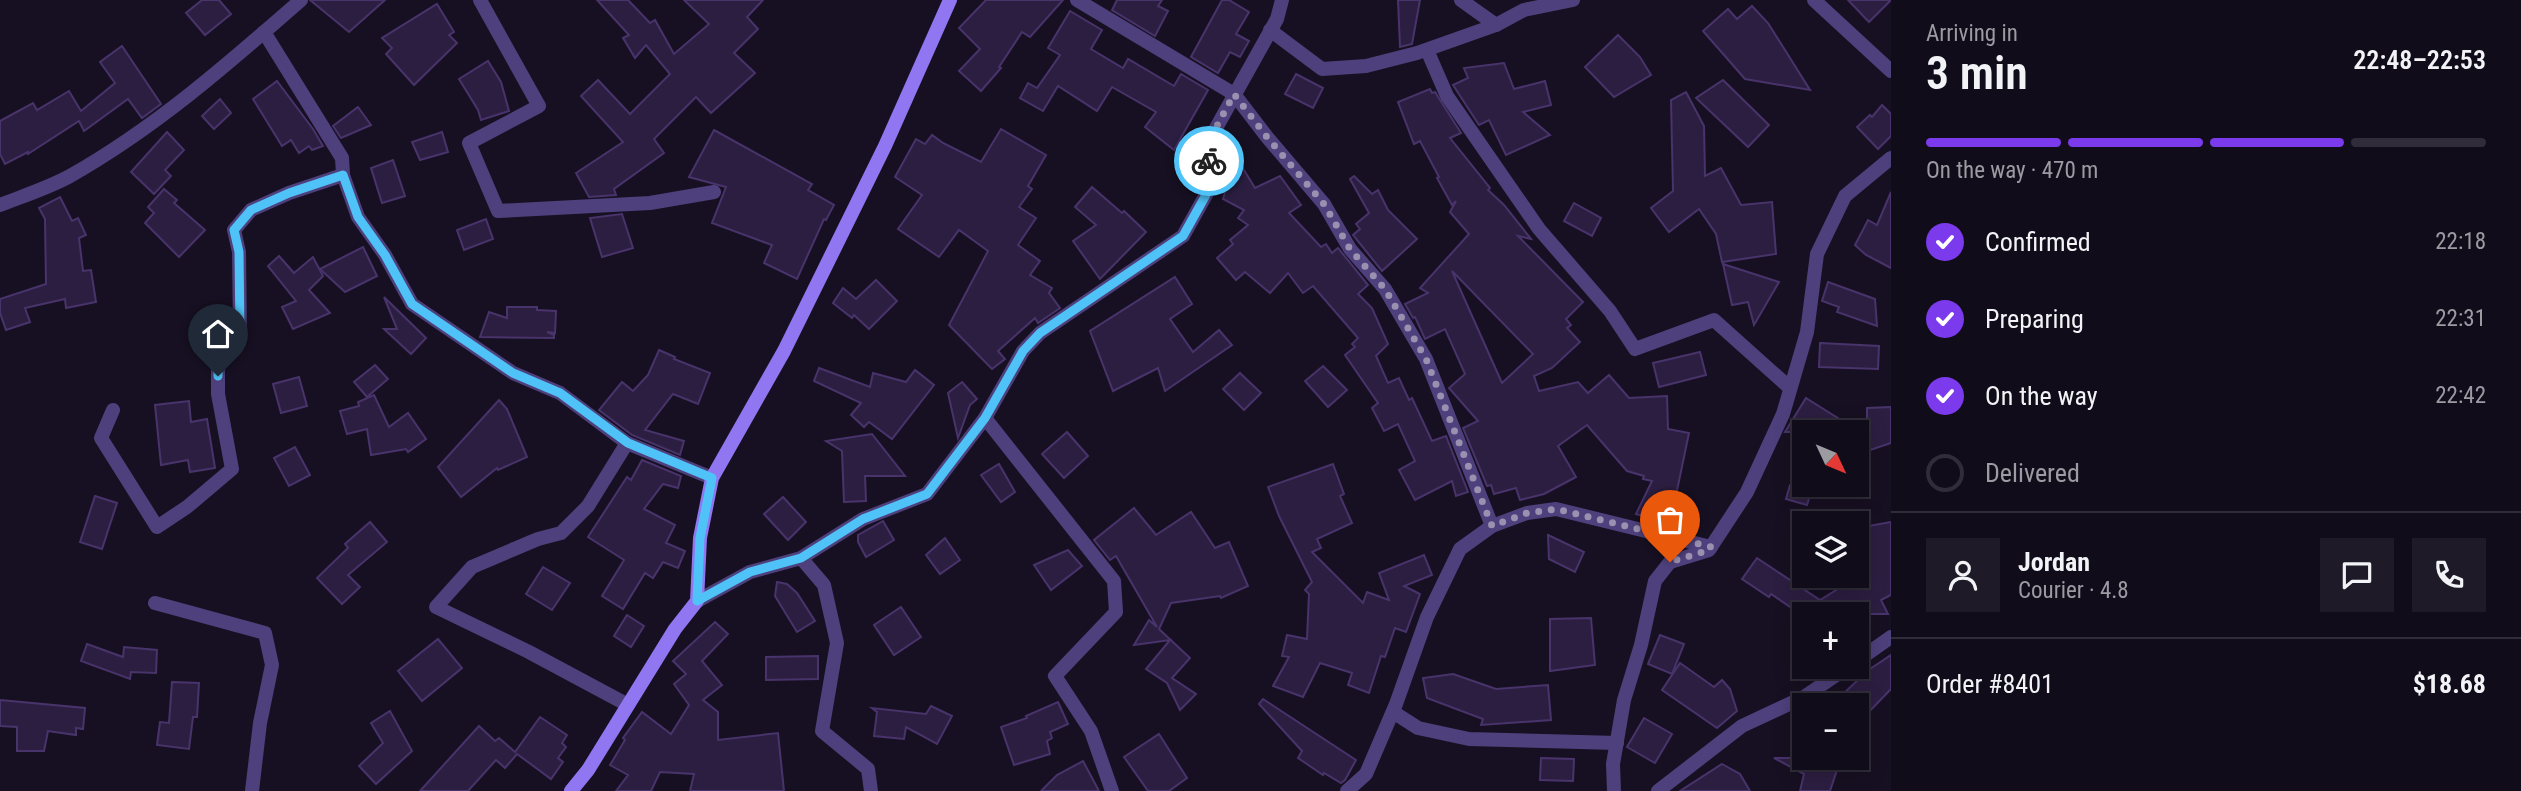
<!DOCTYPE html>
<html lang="en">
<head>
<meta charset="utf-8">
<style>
  body { margin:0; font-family:"Roboto Condensed",sans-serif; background:#1e1a27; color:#f1f3f6; height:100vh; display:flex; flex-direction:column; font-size:26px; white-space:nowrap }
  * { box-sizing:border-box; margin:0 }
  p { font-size:23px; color:#9c9ba2 }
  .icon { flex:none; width:38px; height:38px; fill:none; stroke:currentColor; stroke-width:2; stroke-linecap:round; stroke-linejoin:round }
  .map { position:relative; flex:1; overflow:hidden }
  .side { display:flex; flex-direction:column; background:#110c1a; width:630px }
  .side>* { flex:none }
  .needle { width:46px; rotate:134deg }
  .fabs { position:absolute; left:1792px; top:420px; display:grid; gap:14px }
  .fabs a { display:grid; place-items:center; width:77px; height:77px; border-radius:0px; background:#110c1a; box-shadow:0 4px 18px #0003,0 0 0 2px #302c39; font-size:35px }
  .pin { position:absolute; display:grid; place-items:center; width:60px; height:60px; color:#fff; margin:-72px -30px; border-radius:50% 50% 50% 0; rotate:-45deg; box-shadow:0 0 7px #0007 }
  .pin .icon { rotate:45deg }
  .courier { position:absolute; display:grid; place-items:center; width:70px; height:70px; margin:-35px; border:5px solid #4fc3f7; border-radius:50%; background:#fff; color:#222; box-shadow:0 2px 9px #0007 }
  .head em { font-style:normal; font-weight:600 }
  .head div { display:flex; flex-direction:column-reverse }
  .head { display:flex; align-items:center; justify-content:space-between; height:119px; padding:0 35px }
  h1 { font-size:46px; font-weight:600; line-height:52px }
  .bar { display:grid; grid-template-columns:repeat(4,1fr); gap:10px 7px; align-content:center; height:84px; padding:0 35px }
  .bar i { height:9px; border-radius:5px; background:#302c39 }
  .bar .current { background:#7c3aed }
  .bar p { grid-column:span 4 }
  .line { display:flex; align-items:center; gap:18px; padding:0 35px; border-top:2px solid #302c39 }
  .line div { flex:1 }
  .round { display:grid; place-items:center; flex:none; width:74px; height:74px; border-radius:0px; background:#1e1a27 }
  ol { padding:0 35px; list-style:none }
  li { display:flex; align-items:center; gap:21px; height:77px }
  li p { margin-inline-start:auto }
  li .icon { padding:7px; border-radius:50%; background:#7c3aed; color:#fff; stroke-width:4 }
  li:last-child { color:#9c9ba2 }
  li i { width:38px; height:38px; border:4px solid #302c39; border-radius:50% }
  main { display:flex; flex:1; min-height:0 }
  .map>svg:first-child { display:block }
  .building { fill:#2c1e41; stroke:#48336b; stroke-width:2; fill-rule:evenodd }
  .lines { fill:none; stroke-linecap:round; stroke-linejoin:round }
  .street { stroke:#4e407c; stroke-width:14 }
  .secondary { stroke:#9076f1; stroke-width:14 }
  .done { stroke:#9a90af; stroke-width:7; stroke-dasharray:0 12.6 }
  .route { stroke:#4fc3f7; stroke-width:9 }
</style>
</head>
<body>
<main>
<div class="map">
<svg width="1891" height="791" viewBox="0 0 1891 791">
  <rect width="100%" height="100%" fill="#171022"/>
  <g class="building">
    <polygon points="202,0 219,0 231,14 205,35 186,13"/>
    <polygon points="310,0 385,0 349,32"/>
    <polygon points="597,0 628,0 650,23 655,20 674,54 709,24 684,0 763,0 747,17 758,29 734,53 755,73 711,113 696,97 654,139 664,153 614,189 616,195 589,197 576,173 623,142 581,96 598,80 630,114 670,74 646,45 635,58 623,38 629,35"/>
    <polygon points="986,0 1063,0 1030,37 1022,32 999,67 1001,68 981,91 959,71 980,49 959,28"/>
    <polygon points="1117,0 1162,0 1158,6 1168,11 1155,36 1112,10"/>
    <polygon points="1222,0 1229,0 1249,12 1236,34 1249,41 1240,57 1230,52 1218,73 1191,57"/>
    <polygon points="1398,0 1420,0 1412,44 1400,47"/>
    <polygon points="1848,0 1891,0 1869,22"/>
    <polygon points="437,4 454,32 449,35 457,43 414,85 386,54 392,48 382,38"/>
    <polygon points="1752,6 1768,23 1810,90 1745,79 1703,31 1728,9 1737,19"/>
    <polygon points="1070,11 1102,30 1091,49 1123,68 1128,59 1174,86 1181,74 1208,90 1174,150 1145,127 1156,112 1112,87 1097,111 1058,86 1043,111 1020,98 1028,83 1037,88 1060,55 1048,48"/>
    <polygon points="1618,35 1640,57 1651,75 1614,97 1585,67"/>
    <polygon points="122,46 161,104 142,118 128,99 84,131 79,121 28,154 28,152 5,164 0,154 0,121 33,103 37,110 69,91 81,111 115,83 100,62"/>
    <polygon points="488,61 501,82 509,111 481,120 478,110 459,79"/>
    <polygon points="1504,63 1514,89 1545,81 1551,105 1523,112 1550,135 1506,155 1489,120 1479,125 1453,85 1468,78 1464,68"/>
    <polygon points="1296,74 1323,88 1313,108 1285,94"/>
    <polygon points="1723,80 1769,125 1748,147 1696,98"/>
    <polygon points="277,81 313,129 323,146 312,150 309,146 299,153 291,140 282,146 253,99"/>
    <path d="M1430,89L1432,93L1435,92L1461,133L1450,138L1490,188L1488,190L1504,205L1531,239L1518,236L1583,302L1566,319L1571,325L1567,328L1580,342L1552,368L1534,376L1539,391L1578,382L1588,393L1609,375L1629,398L1667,396L1668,429L1689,433L1670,524L1636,514L1652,481L1643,479L1644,476L1627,471L1587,425L1558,446L1576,477L1544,494L1520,500L1516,488L1494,494L1491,485L1487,486L1463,428L1478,421L1449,388L1465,374L1445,329L1425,339L1415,317L1413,318L1405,304L1428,293L1420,288L1469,234L1450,212L1456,201L1452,205L1437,178L1439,177L1420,141L1414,144L1398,102ZM1452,271L1533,354L1502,383Z"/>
    <polygon points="1686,92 1704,126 1705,176 1721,168 1741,205 1772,202 1776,254 1722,262 1716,234 1699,209 1669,232 1651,208 1673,191 1671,100"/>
    <polygon points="220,99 231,113 214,129 202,116"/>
    <polygon points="1882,105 1891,114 1891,136 1878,149 1857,127 1870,115 1872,117"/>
    <polygon points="358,107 371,125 341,138 333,126"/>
    <polygon points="1001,129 1046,155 1028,186 1032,189 1019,207 1036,218 1018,245 1040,261 1030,275 1052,288 1049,293 1060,308 1038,323 1035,318 998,351 1005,359 992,369 949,325 988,251 959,230 939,257 898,229 922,195 895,177 916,139 925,144 932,135 943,143 981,162"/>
    <polygon points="714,130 812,184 808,190 834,205 826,220 824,219 797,279 764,263 772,245 712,223 726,187 689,177"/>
    <polygon points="167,132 184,150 165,170 171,176 154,194 131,172"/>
    <polygon points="442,132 448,152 420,160 412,142"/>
    <polygon points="1236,157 1255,188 1280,176 1301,205 1289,213 1321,247 1326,244 1332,253 1338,248 1368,285 1358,294 1372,308 1388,344 1376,356 1388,383 1399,378 1409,400 1412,398 1432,441 1446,436 1468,492 1456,496 1452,481 1415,500 1399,470 1415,461 1398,424 1384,431 1372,408 1378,403 1345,355 1355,347 1352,344 1358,338 1313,286 1303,293 1288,273 1270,293 1245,272 1236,280 1217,258 1233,244 1230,240 1248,225 1238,218 1244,210 1223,199"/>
    <polygon points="393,160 405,196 382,203 371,168"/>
    <polygon points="1354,176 1372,194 1378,190 1388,210 1417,239 1382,271 1353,235 1360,229 1356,224 1369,213 1350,179"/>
    <polygon points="1092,187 1122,213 1124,211 1146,232 1100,279 1073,241 1096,225 1075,207"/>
    <polygon points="164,189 177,200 174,203 205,230 179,257 145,223 154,213 148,207"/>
    <polygon points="1891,192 1891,268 1866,255 1855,245 1868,220 1877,225"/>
    <polygon points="60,197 72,221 78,218 86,235 79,238 83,271 91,270 96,302 66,308 65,299 25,308 30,322 6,330 0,313 0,299 46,284 45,219 39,208"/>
    <polygon points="1574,203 1601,218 1592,236 1564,221"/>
    <polygon points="622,214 633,248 602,257 590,218"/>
    <polygon points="486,219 493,239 464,250 457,230"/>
    <polygon points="363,247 377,276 345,292 320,269"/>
    <polygon points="279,256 294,273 313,257 323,276 309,290 330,313 293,329 282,307 296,301 268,266"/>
    <polygon points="1723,264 1779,282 1754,325 1748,302 1732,305"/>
    <polygon points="1175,277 1192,304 1170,319 1193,352 1219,330 1232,345 1165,391 1158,368 1113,391 1090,331"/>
    <polygon points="876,280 897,301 869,329 854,315 852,318 833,303 843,288 856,299"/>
    <polygon points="1828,282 1875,299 1877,326 1837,312 1839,307 1822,301"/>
    <polygon points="384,297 426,338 411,354 384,329 397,329"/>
    <polygon points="507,307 537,307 537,310 556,311 555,333 547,332 554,335 554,338 480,337 489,312 507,318"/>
    <polygon points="1820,343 1879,346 1878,369 1819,367"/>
    <polygon points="659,350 675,357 674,359 710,373 698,404 673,394 645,430 684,441 680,455 632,435 599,410 622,382 633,391 648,375"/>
    <polygon points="1700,352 1706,375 1659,387 1653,363"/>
    <polygon points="375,365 388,379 367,397 354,382"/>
    <polygon points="1323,366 1347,390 1328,407 1305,381"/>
    <polygon points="819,368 870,387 873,373 906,382 915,370 934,385 892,439 869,422 864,427 851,415 861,403 814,381"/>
    <polygon points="1240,373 1261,393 1244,410 1223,389"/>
    <polygon points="299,377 307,406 281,413 273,384"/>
    <polygon points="962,382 977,399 970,405 958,438 948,393"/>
    <polygon points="374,395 389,427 408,413 426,439 408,452 406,449 371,455 367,429 347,434 340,411 359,406 358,402"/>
    <polygon points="1806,398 1860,432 1785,432"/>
    <polygon points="499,400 507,409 527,457 498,470 497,468 461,497 438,467"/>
    <polygon points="189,401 191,422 207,419 215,468 190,472 188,460 161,465 155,405"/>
    <polygon points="1891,407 1891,443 1867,451 1867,408"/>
    <polygon points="1067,432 1088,456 1064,478 1042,454"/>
    <polygon points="872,434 905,476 865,476 866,501 844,502 842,451 826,441"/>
    <polygon points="295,447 310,475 289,486 274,458"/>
    <polygon points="642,460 681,476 678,488 663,484 644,509 675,525 666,543 685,551 678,568 663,562 653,578 645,573 623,609 602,596 624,560 588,537 627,477 631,480"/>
    <polygon points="999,464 1015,492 1001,502 981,475"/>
    <polygon points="1333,464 1344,494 1340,496 1352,523 1317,539 1321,548 1312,552 1363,603 1367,592 1389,600 1379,573 1424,555 1432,575 1404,586 1420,594 1406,632 1395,628 1385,657 1381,656 1369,693 1348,685 1352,673 1320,663 1303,697 1273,686 1289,657 1282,656 1287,635 1307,639 1309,594 1305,590 1312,582 1279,516 1268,487"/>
    <polygon points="1790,485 1813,485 1807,505 1786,499"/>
    <polygon points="95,496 117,503 102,549 80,542"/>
    <polygon points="783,497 806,522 788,540 764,514"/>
    <polygon points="1134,508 1156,535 1191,512 1215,548 1229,542 1248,586 1221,598 1220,596 1171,603 1159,629 1190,658 1172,678 1196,694 1180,710 1167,683 1146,669 1170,640 1134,645 1149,620 1157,627 1116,556 1110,560 1094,540"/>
    <polygon points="883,521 894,540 866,557 858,542 858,535"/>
    <polygon points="370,522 387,542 348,575 360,587 342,604 317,578 348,548 345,544"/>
    <polygon points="1891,522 1891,595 1881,600 1888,614 1797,614 1799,613 1771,594 1769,597 1742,579 1757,558 1820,600 1857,577 1857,528"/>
    <polygon points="1548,535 1584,552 1575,572 1549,559"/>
    <polygon points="945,538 960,560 940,574 926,555"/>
    <polygon points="1068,550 1082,566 1051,590 1034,565"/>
    <polygon points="543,567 570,583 552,610 526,594"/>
    <polygon points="777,582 787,584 797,593 815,621 797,632 775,596"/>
    <polygon points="901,607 921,637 894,655 874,625"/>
    <polygon points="627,615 644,626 631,647 614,636"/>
    <polygon points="1591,618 1595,665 1550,671 1550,619"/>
    <polygon points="715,622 728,634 702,661 722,685 703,700 718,712 718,740 778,733 784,791 690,791 694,774 660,772 651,791 616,791 628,775 610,765 625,740 623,738 642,712 671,734 689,705 674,684 686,674 673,661"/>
    <polygon points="1660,635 1684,644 1672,674 1648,664"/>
    <polygon points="438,639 462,668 422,701 398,671"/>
    <polygon points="87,644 123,657 124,647 157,650 156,673 131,672 130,679 81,661"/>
    <polygon points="1891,655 1891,689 1862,719 1857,714 1857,705 1848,705 1840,697 1867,671"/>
    <polygon points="818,656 818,679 766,680 766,657"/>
    <polygon points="1680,663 1714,687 1722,680 1730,689 1737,711 1717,728 1662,690"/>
    <polygon points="1453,674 1496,689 1548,685 1551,720 1481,725 1483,719 1427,698 1423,678"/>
    <polygon points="172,682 199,683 197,717 193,717 189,749 157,745 160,722 169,723"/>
    <polygon points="1263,699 1356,760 1345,780 1341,783 1324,773 1323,775 1298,758 1302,751 1259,704"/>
    <polygon points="0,700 85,708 83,729 76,728 76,735 48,731 44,751 17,751 17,727 0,726"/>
    <polygon points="1058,702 1068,724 1050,732 1052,738 1047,741 1050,754 1014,765 1001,727 1027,718 1026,716"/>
    <polygon points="931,706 952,716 937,744 906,727 904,739 874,736 877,712 872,708 926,714"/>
    <polygon points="390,711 412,751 376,784 359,766 383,743 371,723"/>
    <polygon points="540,717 567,735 562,743 566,747 558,758 563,762 551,779 517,754 505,768 496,760 468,791 420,791 479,726 495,741 499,738 515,752"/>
    <polygon points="1644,718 1672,734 1655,763 1627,747"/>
    <polygon points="1159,734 1187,778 1169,791 1148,791 1124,757"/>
    <polygon points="1541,758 1574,759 1573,781 1540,780"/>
    <polygon points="1774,758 1841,758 1830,791 1800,791 1804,774"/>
    <polygon points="1083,761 1099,791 1041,791 1057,775"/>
    <polygon points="1722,764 1740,774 1750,791 1680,791"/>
  </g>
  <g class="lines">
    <g class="street">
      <polyline points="480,0 539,106 469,143 498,211 650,203 714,192"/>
      <polyline points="1077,0 1234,94 1267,137 1324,204 1350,249 1385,289 1426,359 1492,526"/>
      <polyline points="1461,0 1496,25"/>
      <polyline points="1814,0 1891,71"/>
      <polyline points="1270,30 1322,69 1366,66 1417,53 1496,25 1524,10 1573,0"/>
      <polyline points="264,32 342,158 343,175 358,217 385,255 412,304 513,373 560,393 627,443 712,478"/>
      <polyline points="1427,50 1447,96 1539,229 1610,311 1635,349 1714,320 1790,388"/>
      <path d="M0,205C23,196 48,188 70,176C155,128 228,64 301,0"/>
      <polyline points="113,410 101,438 157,527 187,507 232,469 218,394 218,357 240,332 239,252 234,230 251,210 289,193 343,175"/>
      <polyline points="985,418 1114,581 1116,612 1055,676 1091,731 1112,791"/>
      <polyline points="627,443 588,506 561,533 538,539 472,567 436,607 529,652 628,705"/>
      <polyline points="801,558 824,585 837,643 822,731 868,769 871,791"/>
      <polyline points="697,601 750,572 801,558 863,519 927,494 985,418 1023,351 1040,333 1183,236 1207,193 1211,137 1277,19 1282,0"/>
      <polyline points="155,603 265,633 272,665 260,723 252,791"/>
      <polyline points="1857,661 1891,637"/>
      <polyline points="1393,712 1418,728 1469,739 1617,743"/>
      <polyline points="1347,791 1366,774 1396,704 1427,617 1460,549 1492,526 1527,513 1556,509 1711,547"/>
      <polyline points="1614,791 1613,764 1624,700 1641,645 1655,581 1670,562 1709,550 1747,492 1783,414 1807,332 1817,254 1845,196 1891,158"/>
      <polyline points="1658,791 1742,726 1804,697 1848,667"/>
    </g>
    <polyline class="secondary" points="571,791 588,770 675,629 697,601 700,538 712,478 784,351 885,146 950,0"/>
  </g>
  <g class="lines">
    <polyline class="done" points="1209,161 1211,137 1234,94 1267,137 1324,204 1350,249 1385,289 1426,359 1492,526 1527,513 1556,509 1711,547 1709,550 1670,562"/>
    <polyline class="route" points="218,376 218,357 240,332 239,252 234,230 251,210 289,193 343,175 358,217 385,255 412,304 513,373 560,393 628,443 712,478 700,538 697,601 750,572 801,558 863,519 927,494 985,418 1023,351 1040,333 1183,236 1207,193 1209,161"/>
  </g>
</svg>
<div class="fabs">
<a><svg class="needle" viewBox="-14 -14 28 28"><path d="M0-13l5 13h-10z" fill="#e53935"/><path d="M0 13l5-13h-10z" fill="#9c9ba2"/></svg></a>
<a><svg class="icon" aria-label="layers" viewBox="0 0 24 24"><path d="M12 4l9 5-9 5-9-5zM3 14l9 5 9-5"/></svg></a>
<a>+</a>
<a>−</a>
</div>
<div class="pin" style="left:1670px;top:562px;background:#ea580c"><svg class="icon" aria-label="bag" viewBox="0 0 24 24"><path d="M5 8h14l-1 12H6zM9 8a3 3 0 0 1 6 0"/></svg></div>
<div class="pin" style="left:218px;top:376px;background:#1f2937"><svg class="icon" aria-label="home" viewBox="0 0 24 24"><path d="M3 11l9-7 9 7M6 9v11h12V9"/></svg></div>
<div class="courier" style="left:1209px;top:161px"><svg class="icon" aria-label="bike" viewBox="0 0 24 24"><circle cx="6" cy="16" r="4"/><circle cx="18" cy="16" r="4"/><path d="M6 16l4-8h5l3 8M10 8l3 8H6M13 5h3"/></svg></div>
</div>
<section class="side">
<div class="head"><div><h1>3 min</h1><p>Arriving in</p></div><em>22:48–22:53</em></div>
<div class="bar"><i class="current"></i><i class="current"></i><i class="current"></i><i></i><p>On the way · 470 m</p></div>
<ol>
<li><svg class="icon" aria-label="check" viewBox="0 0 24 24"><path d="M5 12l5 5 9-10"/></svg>Confirmed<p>22:18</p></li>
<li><svg class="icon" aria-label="check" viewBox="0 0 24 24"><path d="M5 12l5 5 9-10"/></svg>Preparing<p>22:31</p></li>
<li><svg class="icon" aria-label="check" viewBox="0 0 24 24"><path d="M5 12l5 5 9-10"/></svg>On the way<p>22:42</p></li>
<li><i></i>Delivered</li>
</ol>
<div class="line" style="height:126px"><a class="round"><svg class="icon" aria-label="person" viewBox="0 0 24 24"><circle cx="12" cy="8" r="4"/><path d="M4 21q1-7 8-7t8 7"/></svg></a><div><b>Jordan</b><p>Courier · 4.8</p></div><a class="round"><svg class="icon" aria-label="chat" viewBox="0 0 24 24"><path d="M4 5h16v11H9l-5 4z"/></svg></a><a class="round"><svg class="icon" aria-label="phone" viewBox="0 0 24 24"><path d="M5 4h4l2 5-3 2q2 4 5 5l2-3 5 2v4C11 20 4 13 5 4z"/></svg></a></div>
<div class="line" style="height:91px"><div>Order #8401</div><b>$18.68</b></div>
</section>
</main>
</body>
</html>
